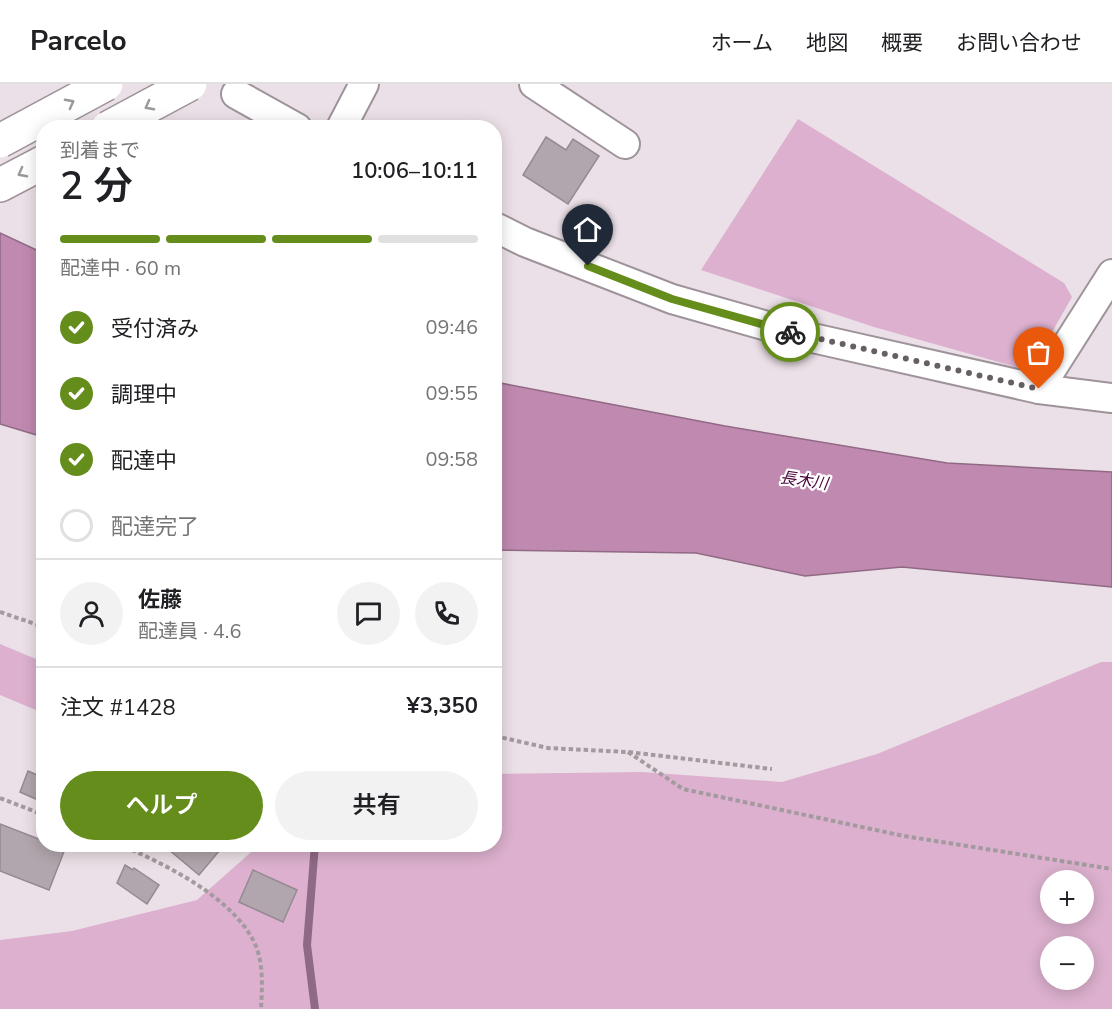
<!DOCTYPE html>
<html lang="ja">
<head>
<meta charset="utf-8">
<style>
  body { margin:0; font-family:"Nunito Sans","Noto Sans JP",sans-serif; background:#f2f2f2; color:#202124; height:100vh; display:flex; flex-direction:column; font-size:22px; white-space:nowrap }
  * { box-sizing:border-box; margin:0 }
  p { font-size:20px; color:#757577 }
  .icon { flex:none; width:33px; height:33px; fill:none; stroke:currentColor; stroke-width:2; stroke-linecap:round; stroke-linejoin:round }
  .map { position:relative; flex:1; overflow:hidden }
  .sheet { position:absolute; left:36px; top:36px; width:466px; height:732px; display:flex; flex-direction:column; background:#fff; border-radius:24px; box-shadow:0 3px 15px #0003 }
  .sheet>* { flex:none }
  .controls { position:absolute; left:1040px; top:786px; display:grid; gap:12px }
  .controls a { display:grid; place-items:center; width:54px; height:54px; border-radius:50%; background:#fff; box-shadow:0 3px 15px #0003; font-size:30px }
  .pin { position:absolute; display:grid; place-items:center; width:51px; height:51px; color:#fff; margin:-62px -26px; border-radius:50% 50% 50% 0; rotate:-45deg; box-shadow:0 0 6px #0007 }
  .pin .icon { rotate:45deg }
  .courier { position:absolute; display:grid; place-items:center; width:60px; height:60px; margin:-30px; border:4px solid #658d1b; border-radius:50%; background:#fff; color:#222; box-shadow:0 2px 8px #0007 }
  .overview em { font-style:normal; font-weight:600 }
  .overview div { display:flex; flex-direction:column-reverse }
  .overview { display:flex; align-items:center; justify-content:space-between; height:102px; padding:0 24px }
  h1 { font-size:39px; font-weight:600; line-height:45px }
  .bar { display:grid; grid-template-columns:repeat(4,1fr); gap:9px 6px; align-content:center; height:72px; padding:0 24px }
  .bar i { height:8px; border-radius:4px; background:#e0e0e0 }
  .bar .current { background:#658d1b }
  .bar p { grid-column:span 4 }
  .line { display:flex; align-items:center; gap:15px; padding:0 24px; border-top:2px solid #e0e0e0 }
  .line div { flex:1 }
  .round { display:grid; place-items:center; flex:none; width:63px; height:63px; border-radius:32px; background:#f2f2f2 }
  ol { padding:0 24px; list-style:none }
  li { display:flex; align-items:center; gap:18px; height:66px }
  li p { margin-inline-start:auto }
  li .icon { padding:6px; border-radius:50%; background:#658d1b; color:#fff; stroke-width:4 }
  li:last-child { color:#757577 }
  li i { width:33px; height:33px; border:3px solid #e0e0e0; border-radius:50% }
  .primary-button { display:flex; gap:12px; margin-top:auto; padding:12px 24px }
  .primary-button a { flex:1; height:69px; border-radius:36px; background:#658d1b; color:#fff; font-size:24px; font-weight:600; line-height:69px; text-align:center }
  .primary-button a+a { background:#f2f2f2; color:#202124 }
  header { display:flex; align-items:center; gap:36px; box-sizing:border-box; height:84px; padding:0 30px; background:#fff; border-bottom:2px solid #e0e0e0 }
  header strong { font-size:28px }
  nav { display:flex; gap:33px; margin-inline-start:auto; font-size:21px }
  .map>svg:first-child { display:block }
  .green { fill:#dcb0ce; fill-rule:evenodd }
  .water { fill:#c08ab0; stroke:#906984; stroke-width:1.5 }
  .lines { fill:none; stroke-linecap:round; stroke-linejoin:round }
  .stream { stroke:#906984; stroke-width:8 }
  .building { fill:#b1a6ad; stroke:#958a91; stroke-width:1.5 }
  .minor-casing { stroke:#9e939a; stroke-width:32 }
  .tertiary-casing { stroke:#9e939a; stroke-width:36 }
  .path { stroke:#a39aa0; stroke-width:4; stroke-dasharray:4.5 3; stroke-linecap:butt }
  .minor { stroke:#fff; stroke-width:28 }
  .tertiary { stroke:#fff; stroke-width:33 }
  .tertiary-bridge-casing { stroke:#9e939a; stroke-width:36; stroke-linecap:butt }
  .tertiary-bridge { stroke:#fff; stroke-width:33 }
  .oneway { stroke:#9a989a }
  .done { stroke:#666064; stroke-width:6; stroke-dasharray:0 10.8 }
  .route { stroke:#658d1b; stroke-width:8 }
  .labels { text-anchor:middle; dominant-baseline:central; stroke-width:4.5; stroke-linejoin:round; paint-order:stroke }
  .water-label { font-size:16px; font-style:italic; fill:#49063c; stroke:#fff }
</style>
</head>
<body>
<header>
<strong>Parcelo</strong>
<nav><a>ホーム</a><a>地図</a><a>概要</a><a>お問い合わせ</a></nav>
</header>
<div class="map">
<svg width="1112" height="925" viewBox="0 0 1112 925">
  <rect width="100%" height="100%" fill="#ebe0e7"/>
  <g class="green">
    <polygon points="798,35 1064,199 1072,213 1035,278 1023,285 874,243 701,186"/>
    <polygon points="0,560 43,578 43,629 0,611"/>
    <path d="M1101,578H1112V925H0V856L72,847L197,816L259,761L495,760V690L642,688L782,698L877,670ZM1050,796H1083V830H1050ZM1050,862H1083V896H1050Z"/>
  </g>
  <g class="water">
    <polygon points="0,149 43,169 43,353 0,340"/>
    <polygon points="495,298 725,342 947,379 1112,388 1112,503 902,483 805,492 696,469 495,466"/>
  </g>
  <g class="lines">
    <polyline class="stream" points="315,760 307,861 315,925"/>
  </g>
  <g class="building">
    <polygon points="546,53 566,66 573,55 599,72 568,120 523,91"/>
    <polygon points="28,687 44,694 44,703 38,716 20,708"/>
    <polygon points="0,740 44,757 44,760 53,760 65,765 49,806 0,787"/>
    <polygon points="162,760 225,760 199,791"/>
    <polygon points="125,781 133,786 134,784 159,801 147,820 117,799"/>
    <polygon points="253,786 297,806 283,838 239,818"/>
  </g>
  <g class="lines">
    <defs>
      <g id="minor">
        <polyline points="534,0 625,60"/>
        <polyline points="236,10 297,44"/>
        <polyline points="341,44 364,0"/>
        <polyline points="495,143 525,158 672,215 795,250 1039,305 1112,314"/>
        <polyline points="1039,305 1112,190"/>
      </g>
      <polyline id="tertiary" points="0,101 44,78"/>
    </defs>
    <use href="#minor" class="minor-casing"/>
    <use href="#tertiary" class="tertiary-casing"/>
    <g class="path">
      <polyline points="0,528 44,543"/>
      <polyline points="495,652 548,664 628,668 772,685"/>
      <polyline points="628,668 683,705 904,752 1112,785"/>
      <polyline points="0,714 44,731"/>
      <path d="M118,760C164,779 234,814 255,860C264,880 262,905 261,925"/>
    </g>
    <use href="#minor" class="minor"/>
    <use href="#tertiary" class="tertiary"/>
    <defs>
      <g id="tertiary-bridge">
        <polyline points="108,44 190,0"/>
        <polyline points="0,57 106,0"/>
      </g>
    </defs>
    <use href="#tertiary-bridge" class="tertiary-bridge-casing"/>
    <use href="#tertiary-bridge" class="tertiary-bridge"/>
  </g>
  <defs><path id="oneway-chevron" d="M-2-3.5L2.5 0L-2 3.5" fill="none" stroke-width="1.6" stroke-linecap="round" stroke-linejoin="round" transform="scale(1.5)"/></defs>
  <g class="oneway">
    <use href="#oneway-chevron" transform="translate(70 19) rotate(-28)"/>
    <use href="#oneway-chevron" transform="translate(149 22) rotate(152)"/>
    <use href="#oneway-chevron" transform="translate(22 89) rotate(152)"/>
  </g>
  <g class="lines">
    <polyline class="done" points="790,248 1039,305"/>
    <polyline class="route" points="588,182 672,215 790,248"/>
  </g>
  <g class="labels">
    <g class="water-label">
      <text transform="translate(804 397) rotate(8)">長木川</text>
    </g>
  </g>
</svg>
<div class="controls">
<a>+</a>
<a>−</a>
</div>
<div class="pin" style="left:1039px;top:305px;background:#ea580c"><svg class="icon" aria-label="bag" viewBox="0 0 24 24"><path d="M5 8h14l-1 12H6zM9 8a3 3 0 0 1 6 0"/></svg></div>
<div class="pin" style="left:588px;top:182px;background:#1f2937"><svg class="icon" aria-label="home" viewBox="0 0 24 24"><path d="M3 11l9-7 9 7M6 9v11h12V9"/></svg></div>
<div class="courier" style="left:790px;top:248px"><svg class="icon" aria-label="bike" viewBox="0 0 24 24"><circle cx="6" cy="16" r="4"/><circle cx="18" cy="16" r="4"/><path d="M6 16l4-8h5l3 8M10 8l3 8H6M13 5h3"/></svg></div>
<section class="sheet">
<div class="overview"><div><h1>2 分</h1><p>到着まで</p></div><em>10:06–10:11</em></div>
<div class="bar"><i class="current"></i><i class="current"></i><i class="current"></i><i></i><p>配達中 · 60 m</p></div>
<ol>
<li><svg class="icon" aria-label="check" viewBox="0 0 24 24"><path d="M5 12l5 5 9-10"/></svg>受付済み<p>09:46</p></li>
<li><svg class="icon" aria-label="check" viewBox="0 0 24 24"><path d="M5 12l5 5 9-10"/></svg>調理中<p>09:55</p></li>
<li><svg class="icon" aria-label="check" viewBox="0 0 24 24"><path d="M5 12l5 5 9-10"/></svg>配達中<p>09:58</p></li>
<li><i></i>配達完了</li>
</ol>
<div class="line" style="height:108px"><a class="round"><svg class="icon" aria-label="person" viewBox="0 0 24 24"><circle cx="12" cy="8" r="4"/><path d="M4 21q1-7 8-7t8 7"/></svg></a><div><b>佐藤</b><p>配達員 · 4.6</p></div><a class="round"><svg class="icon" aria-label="chat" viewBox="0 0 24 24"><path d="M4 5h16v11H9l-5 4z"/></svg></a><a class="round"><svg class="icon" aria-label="phone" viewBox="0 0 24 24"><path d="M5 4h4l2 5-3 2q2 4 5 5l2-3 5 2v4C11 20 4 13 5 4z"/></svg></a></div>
<div class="line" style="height:78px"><div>注文 #1428</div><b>¥3,350</b></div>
<div class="primary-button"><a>ヘルプ</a><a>共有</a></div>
</section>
</div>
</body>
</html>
